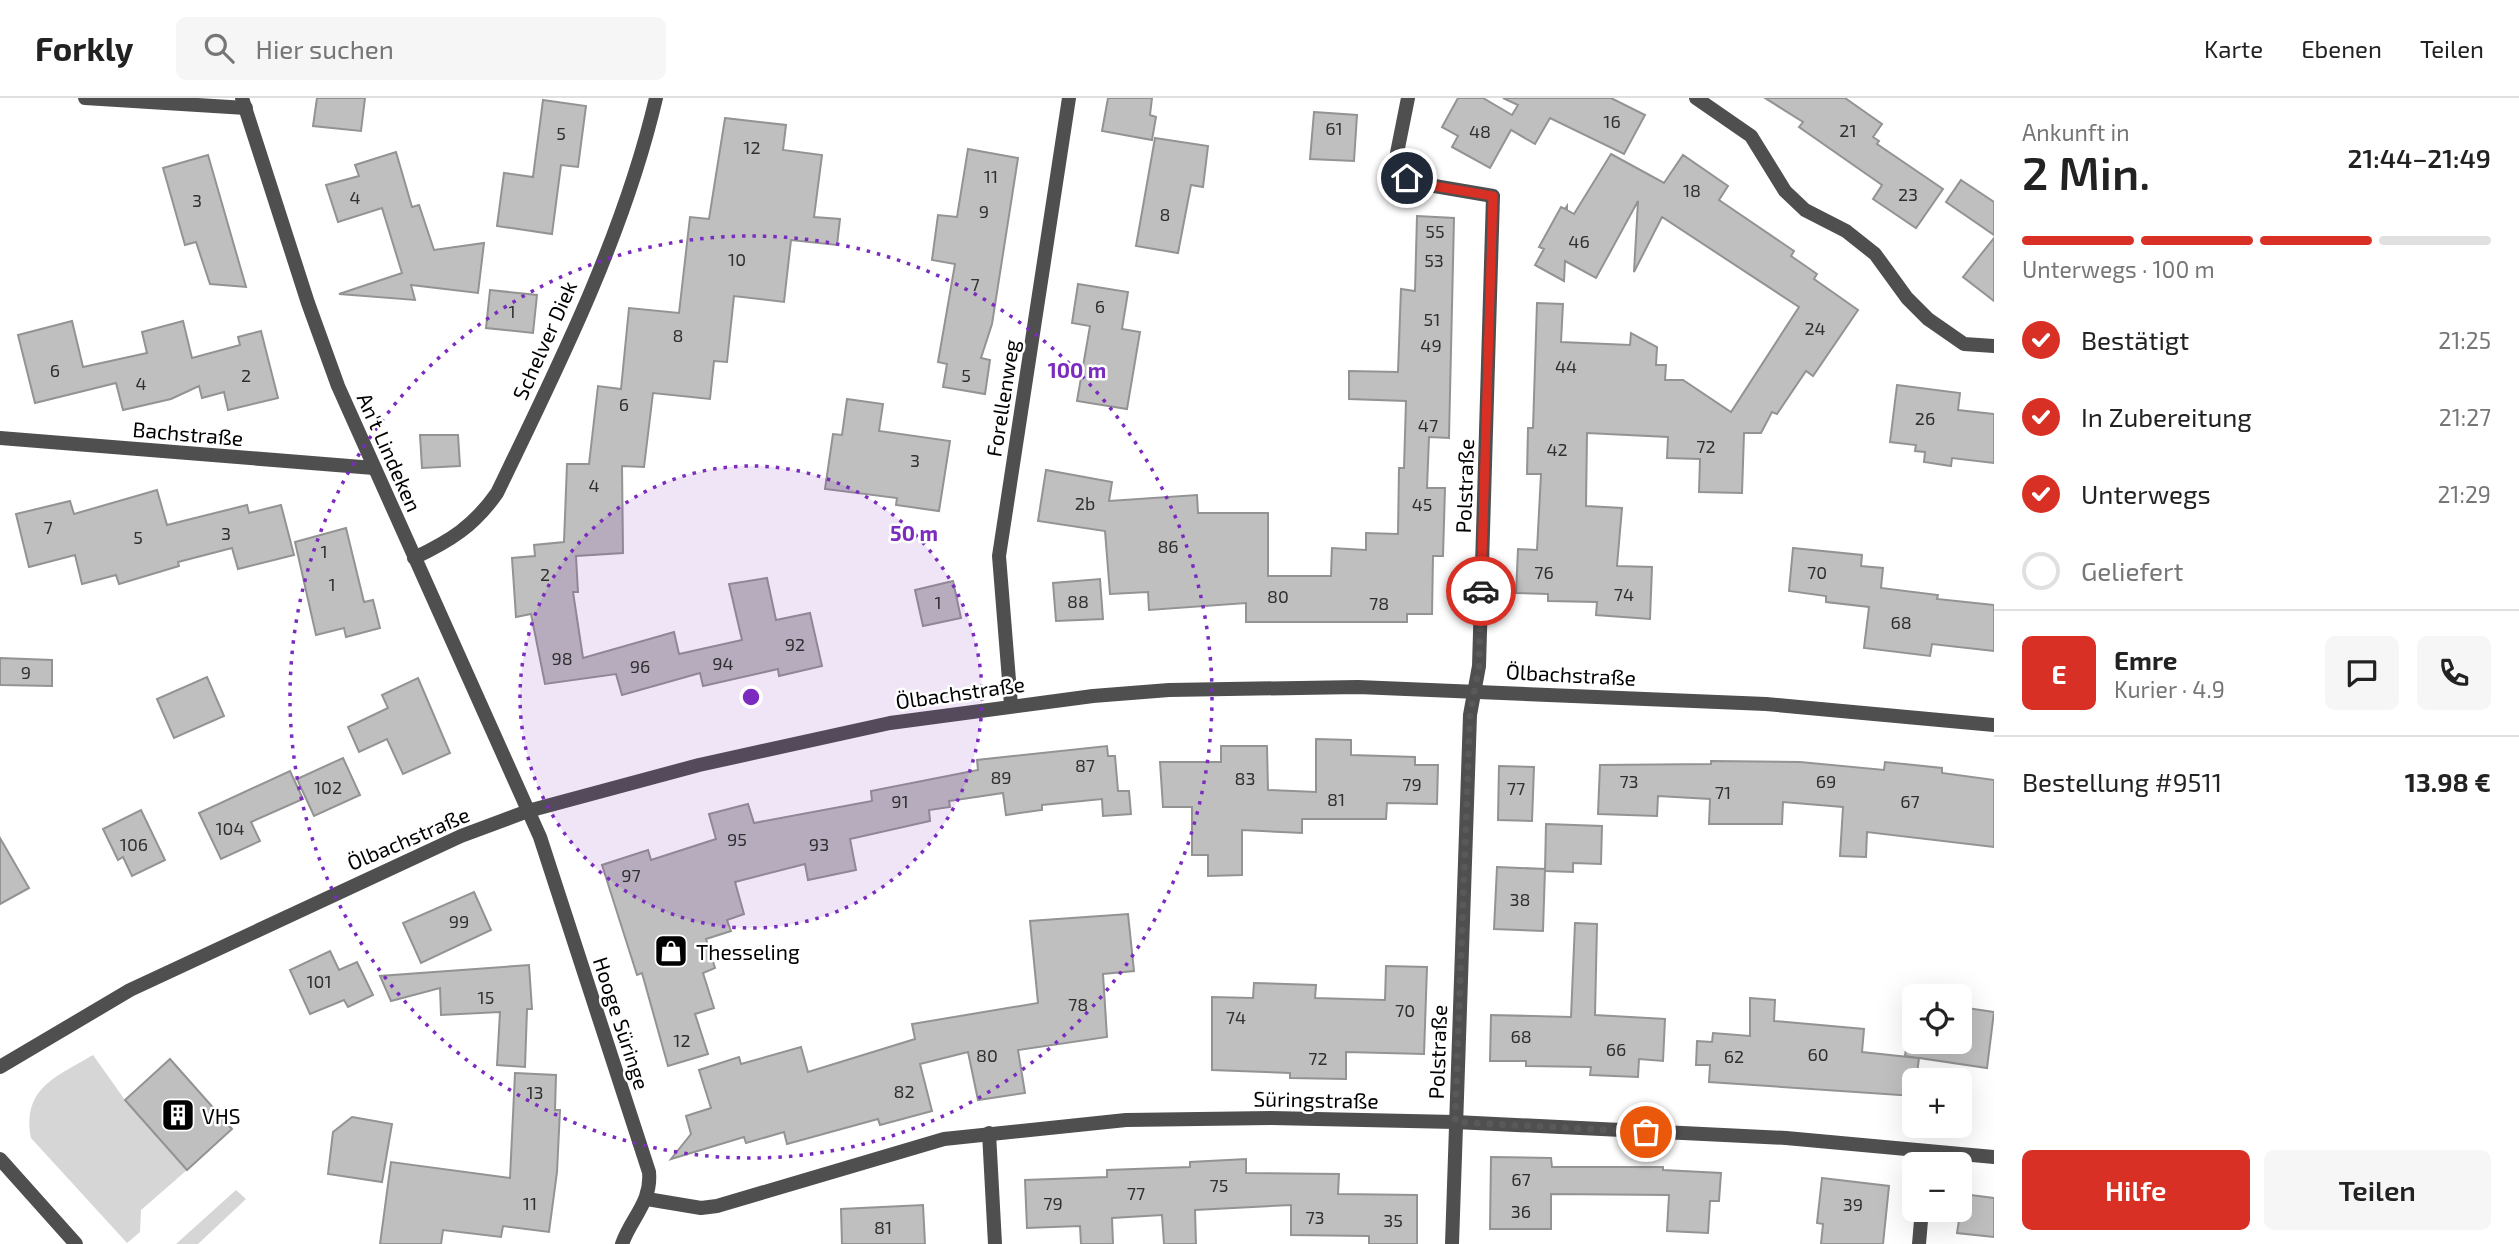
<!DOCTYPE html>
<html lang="de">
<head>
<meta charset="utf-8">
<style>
  body { margin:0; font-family:"Exo 2",sans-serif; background:#f6f6f6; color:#222; height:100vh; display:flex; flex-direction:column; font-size:26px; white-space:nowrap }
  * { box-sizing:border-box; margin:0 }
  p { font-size:23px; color:#767676 }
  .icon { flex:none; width:38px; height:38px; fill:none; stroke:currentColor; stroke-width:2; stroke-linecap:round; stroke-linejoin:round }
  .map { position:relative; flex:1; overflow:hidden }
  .details { display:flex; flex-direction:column; background:#fff; width:525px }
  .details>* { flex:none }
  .buttons { position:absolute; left:1902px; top:886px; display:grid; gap:14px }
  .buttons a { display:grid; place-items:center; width:70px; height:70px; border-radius:10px; background:#fff; box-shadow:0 7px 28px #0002; font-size:35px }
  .pin { position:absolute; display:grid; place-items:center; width:60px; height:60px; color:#fff; margin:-30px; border:4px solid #fff; border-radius:50%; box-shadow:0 2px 7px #0007 }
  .courier { position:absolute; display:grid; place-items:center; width:70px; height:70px; margin:-35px; border:5px solid #d93025; border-radius:50%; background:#fff; color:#222; box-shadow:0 2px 9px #0007 }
  .overview em { font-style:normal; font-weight:600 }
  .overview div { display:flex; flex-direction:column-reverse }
  .overview { display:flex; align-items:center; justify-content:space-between; height:119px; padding:0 28px }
  h1 { font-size:46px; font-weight:600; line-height:52px }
  .bar { display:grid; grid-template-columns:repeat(4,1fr); gap:10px 7px; align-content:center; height:84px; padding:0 28px }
  .bar i { height:9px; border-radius:5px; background:#e0e0e0 }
  .bar .on { background:#d93025 }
  .bar p { grid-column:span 4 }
  .line { display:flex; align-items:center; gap:18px; padding:0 28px; border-top:2px solid #e0e0e0 }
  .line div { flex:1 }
  .round { display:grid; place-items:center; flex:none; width:74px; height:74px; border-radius:10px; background:#f6f6f6 }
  ol { padding:0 28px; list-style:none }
  li { display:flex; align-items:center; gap:21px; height:77px }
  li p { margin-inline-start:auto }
  li .icon { padding:7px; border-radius:50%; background:#d93025; color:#fff; stroke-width:4 }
  li:last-child { color:#767676 }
  li i { width:38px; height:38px; border:4px solid #e0e0e0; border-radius:50% }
  .action { display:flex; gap:14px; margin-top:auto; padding:14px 28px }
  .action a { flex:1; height:80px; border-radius:10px; background:#d93025; color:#fff; font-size:28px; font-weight:600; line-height:80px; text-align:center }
  .action a+a { background:#f6f6f6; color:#222 }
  header { display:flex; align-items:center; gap:42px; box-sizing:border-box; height:98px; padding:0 35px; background:#fff; border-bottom:2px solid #e0e0e0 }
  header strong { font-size:33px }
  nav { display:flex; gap:38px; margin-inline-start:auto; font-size:24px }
  .search { width:490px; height:63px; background:#f6f6f6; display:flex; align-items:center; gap:18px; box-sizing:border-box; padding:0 24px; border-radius:10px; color:#767676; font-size:26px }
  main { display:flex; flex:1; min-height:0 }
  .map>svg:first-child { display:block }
  .green { fill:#d6d6d6 }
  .building { fill:#bfbfbf; stroke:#939393; stroke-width:2 }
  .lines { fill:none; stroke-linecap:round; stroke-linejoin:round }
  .minor { stroke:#4f4f4f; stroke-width:14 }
  .tertiary { stroke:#4f4f4f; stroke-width:14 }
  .done { stroke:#595959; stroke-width:7; stroke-dasharray:0 12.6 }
  .route { stroke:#d93025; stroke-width:9 }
  .ring { fill:none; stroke:#7b2cbf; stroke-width:3.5; stroke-dasharray:3.5 7 }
  .labels { text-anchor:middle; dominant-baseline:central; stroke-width:5; stroke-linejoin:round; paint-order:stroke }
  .number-label { font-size:18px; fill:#303030 }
  .street-label { font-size:21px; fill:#000; stroke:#fff }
  .poi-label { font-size:21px; fill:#000; stroke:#fff; text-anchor:start }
  .centre { fill:#7b2cbf; stroke:#fff; stroke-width:3.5 }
  .ring-label { font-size:21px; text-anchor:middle; font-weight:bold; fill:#7b2cbf; stroke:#fff; stroke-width:5; stroke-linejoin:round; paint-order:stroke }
</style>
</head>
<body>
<header>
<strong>Forkly</strong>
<div class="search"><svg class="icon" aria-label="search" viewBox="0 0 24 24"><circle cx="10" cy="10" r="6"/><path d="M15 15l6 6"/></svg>Hier suchen</div>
<nav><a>Karte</a><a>Ebenen</a><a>Teilen</a></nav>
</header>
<main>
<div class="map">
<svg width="1994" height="1146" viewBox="0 0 1994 1146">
  <rect width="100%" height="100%" fill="#fff"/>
  <g class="green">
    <path d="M93,957L125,1002L187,1072L141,1112L140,1134L127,1145L31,1040C22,990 56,979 93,957Z"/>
    <polygon points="236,1092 246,1101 198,1146 176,1146"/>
  </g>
  <g class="building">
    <polygon points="317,0 365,0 361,33 313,28"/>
    <polygon points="1108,0 1152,0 1150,17 1156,19 1152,42 1102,33"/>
    <polygon points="1458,0 1483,0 1512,17 1518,7 1503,0 1611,0 1645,17 1624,56 1550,20 1535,46 1511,32 1490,70 1452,49 1458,38 1442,29"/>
    <polygon points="1765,0 1845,0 1882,26 1873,39 1879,43 1877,46 1943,91 1916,130 1873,101 1882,87 1799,29 1803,24"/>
    <polygon points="543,2 586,8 578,69 561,67 552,136 497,128 504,75 533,79"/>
    <polygon points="1314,14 1357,17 1354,63 1310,61"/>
    <polygon points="725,20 786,27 783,52 822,57 814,119 840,121 837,147 791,142 784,204 734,198 727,264 714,263 710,301 653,295 644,369 622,368 623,455 576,458 578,494 573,494 583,560 674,534 679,556 742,542 729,486 767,480 776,522 810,515 822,568 779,578 778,571 703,588 700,575 622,597 616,576 545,586 531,516 516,519 512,460 535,458 534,447 564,444 567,366 589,366 598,288 621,291 629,210 679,215 690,119 709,121"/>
    <polygon points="1155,40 1208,48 1203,89 1191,87 1178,155 1136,148"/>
    <polygon points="968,51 1018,60 992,226 981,260 990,262 985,296 943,289 947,266 938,264 955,166 932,162 938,117 957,119"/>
    <polygon points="396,54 412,109 419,107 434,152 484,145 478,195 411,187 415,202 339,196 402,175 382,110 338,124 326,87 359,78 355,67"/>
    <polygon points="1611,56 1664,85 1683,57 1728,88 1719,102 1794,153 1791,158 1817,176 1814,181 1858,212 1813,278 1806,273 1777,316 1772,314 1761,335 1744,335 1742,395 1699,394 1700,361 1667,360 1668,339 1587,335 1586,408 1622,410 1617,468 1652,469 1650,521 1596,517 1597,504 1548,503 1548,496 1516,495 1518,451 1537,452 1541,376 1527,376 1528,330 1533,330 1537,205 1563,206 1561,244 1630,247 1631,235 1657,249 1656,267 1666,267 1665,282 1683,282 1731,314 1799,209 1662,119 1634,174 1638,103 1596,180 1565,163 1564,183 1535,167 1544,151 1539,149 1561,109 1565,111 1567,108 1567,112 1574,116"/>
    <polygon points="208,57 246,189 210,186 196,144 185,147 163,70"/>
    <polygon points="1961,82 1994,104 1994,137 1946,104"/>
    <polygon points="1417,118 1454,120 1449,340 1429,339 1427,390 1445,390 1443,458 1433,458 1432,516 1407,516 1407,524 1246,524 1246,505 1149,512 1148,494 1110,496 1105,433 1038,423 1046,372 1112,384 1109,403 1197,397 1198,415 1268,415 1268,478 1331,478 1332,450 1366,452 1366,435 1398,436 1399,370 1404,370 1406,303 1349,301 1349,273 1398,274 1401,191 1415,193"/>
    <polygon points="1994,140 1994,203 1963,179"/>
    <polygon points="1078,186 1128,194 1122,231 1140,234 1127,311 1077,303 1090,228 1072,225"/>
    <polygon points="490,192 537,197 533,235 486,230"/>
    <polygon points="72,223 83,269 147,255 142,234 183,223 192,260 240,247 238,239 261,233 278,300 228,312 224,294 202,300 199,288 171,301 123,312 116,285 35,305 18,237"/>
    <polygon points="1897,287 1960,295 1958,312 1994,316 1994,365 1952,360 1951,368 1924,364 1925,354 1915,353 1916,347 1890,344"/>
    <polygon points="847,301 883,306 879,333 950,343 939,413 896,407 897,400 825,391 833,336 842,337"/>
    <polygon points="420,337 458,337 460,368 422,370"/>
    <polygon points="157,392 167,427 247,407 249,415 281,407 294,457 238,471 232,450 178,464 179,468 119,486 116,477 82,486 75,457 29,469 16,416 70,403 74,416"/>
    <polygon points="346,430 364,504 373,502 380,530 346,539 344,530 316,537 295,444"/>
    <polygon points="1793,450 1862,457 1861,468 1883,470 1881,490 1938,497 1937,501 1994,507 1994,553 1932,546 1930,558 1864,550 1869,509 1826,504 1826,498 1789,493"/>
    <polygon points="1100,481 1103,521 1056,523 1053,485"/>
    <polygon points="953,483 961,520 923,528 915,492"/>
    <polygon points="0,560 52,562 52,588 0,587"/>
    <polygon points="207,579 224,618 174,640 157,601"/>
    <polygon points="418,580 450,655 403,676 387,641 359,654 348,629 388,610 382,597"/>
    <polygon points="1316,641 1351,642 1351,657 1415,659 1415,667 1438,667 1437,706 1387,705 1386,721 1302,721 1302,735 1242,732 1242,777 1208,778 1208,757 1192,757 1192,709 1163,709 1160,664 1221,664 1221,648 1267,648 1268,692 1316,694"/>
    <polygon points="1107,648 1108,658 1115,658 1118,693 1129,693 1131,716 1103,718 1102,701 1042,707 1042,712 1006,717 1003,695 949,703 950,709 929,712 930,723 850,741 856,772 808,782 805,766 735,784 744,816 727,822 731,833 706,841 715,870 703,875 714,910 695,916 708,956 668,968 642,875 637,877 602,767 648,752 651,762 716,741 709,716 748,706 754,725 872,703 871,693 978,672 977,662"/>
    <polygon points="343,660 360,697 314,718 297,681"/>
    <polygon points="1711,663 1800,664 1884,672 1885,664 1942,670 1942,675 1994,682 1994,749 1867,734 1866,759 1840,758 1843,709 1783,704 1782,726 1709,726 1710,701 1658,698 1657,718 1598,716 1600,667 1711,666"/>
    <polygon points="1499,668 1534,669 1532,723 1498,722"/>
    <polygon points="290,673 303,701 251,724 260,743 221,761 199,715"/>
    <polygon points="141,712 165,762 132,778 123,759 118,762 103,731"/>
    <polygon points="1546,726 1602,728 1601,766 1573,765 1573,774 1545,773"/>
    <polygon points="0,740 29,790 0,806"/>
    <polygon points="1497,769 1545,771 1543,833 1494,831"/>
    <polygon points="474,794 491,832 421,865 403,825"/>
    <polygon points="1128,816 1134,873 1103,876 1107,939 1018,952 1025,995 978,1002 968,954 920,966 932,1013 880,1027 878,1021 787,1046 784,1034 746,1045 744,1039 671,1061 691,1036 686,1018 711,1010 699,972 739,959 741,966 801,949 808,974 915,941 912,926 1038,905 1030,823"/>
    <polygon points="1575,825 1597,826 1595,917 1665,921 1663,963 1639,961 1638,979 1590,977 1591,969 1526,968 1526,963 1490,963 1491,917 1571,919"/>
    <polygon points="330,853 339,872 357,864 373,897 348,909 344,902 310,916 290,872"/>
    <polygon points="529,867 532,911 527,911 525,969 497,967 500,914 441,917 440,890 391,903 380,878"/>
    <polygon points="1386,868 1427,869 1424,956 1346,954 1346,981 1290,980 1290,975 1212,972 1212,899 1253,900 1254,885 1316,887 1315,900 1385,902"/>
    <polygon points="1750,900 1775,902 1774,923 1864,931 1862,954 1918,960 1905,958 1907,943 1960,943 1960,909 1994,914 1987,970 1919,960 1914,998 1709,984 1710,967 1696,967 1697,943 1712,944 1713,935 1750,938"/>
    <polygon points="170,961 232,1031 187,1072 125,1002"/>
    <polygon points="515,975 556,977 555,1012 560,1012 557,1074 549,1134 503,1128 501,1139 443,1132 441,1146 380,1146 391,1064 510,1080"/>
    <polygon points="352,1019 392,1026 382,1084 328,1076 333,1034"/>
    <polygon points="1491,1059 1551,1060 1552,1069 1663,1069 1663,1072 1721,1075 1719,1103 1710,1103 1708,1135 1667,1133 1669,1097 1551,1096 1551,1131 1490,1131"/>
    <polygon points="1246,1061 1246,1075 1339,1076 1338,1096 1417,1097 1417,1146 1369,1146 1369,1138 1291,1137 1291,1107 1195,1112 1196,1146 1164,1146 1162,1117 1112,1120 1113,1146 1081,1146 1080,1128 1027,1130 1025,1082 1107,1079 1107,1072 1190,1069 1190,1064"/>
    <polygon points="1822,1080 1889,1088 1883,1146 1821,1146 1823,1126 1817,1125"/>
    <polygon points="1963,1096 1994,1100 1994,1139 1957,1135"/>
    <polygon points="923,1107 925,1146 842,1146 841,1111"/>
  </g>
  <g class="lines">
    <g class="minor">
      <polyline points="85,0 246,10"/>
      <path d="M242,0L308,205L338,288L540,739L649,1074C652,1104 631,1120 622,1146"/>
      <polyline points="1408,0 1397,55 1400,74 1417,85 1493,98 1479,568 1470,617 1452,1146"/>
      <polyline points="1696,0 1751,38 1785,93 1805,112 1846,133 1875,156 1907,200 1928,221 1964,246 1994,248"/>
      <polyline points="0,340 374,370"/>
      <path d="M414,460C450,443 474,428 497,395C558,269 624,137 656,0"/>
      <polyline points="1011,607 999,458 1069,0"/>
      <polyline points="989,1035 995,1146"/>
      <polyline points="647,1101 701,1110 717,1108 944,1041 1126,1022 1271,1020 1455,1024 1786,1040 1994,1059"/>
      <polyline points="1919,1146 1922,1111"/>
    </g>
    <g class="tertiary">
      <polyline points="0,969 130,892 461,738 528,713 699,667 890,625 1093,598 1169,592 1358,589 1766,606 1994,627"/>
      <polyline points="0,1061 76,1146"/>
    </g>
  </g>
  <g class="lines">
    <polyline class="done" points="1481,493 1479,568 1470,617 1455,1024 1646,1034"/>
    <polyline class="route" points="1407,80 1416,85 1493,98 1481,493"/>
  </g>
  <circle cx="751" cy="599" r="231" fill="#7b2cbf" fill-opacity=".12"/>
  <g class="ring">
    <circle cx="751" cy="599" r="231"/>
    <circle cx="751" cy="599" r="461"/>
  </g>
  <defs>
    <symbol id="shop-square" viewBox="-11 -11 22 22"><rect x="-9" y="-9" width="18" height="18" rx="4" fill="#000" stroke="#fff"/><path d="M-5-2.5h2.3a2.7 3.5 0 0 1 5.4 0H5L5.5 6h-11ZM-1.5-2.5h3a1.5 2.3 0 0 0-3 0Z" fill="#fff"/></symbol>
    <symbol id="building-square" viewBox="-11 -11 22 22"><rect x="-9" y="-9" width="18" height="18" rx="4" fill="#000" stroke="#fff"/><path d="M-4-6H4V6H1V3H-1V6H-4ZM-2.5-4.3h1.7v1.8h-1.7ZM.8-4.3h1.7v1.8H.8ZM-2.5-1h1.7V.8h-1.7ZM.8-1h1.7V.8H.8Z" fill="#fff"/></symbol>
  </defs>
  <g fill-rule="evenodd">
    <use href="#shop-square" x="652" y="834" width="38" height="38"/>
    <use href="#building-square" x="159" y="998" width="38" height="38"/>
  </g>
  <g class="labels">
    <g class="number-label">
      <text x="1612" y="23">16</text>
      <text x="1334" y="30">61</text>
      <text x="1848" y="32">21</text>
      <text x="1480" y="33">48</text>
      <text x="561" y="35">5</text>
      <text x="752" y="49">12</text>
      <text x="991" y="78">11</text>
      <text x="1692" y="92">18</text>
      <text x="1908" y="96">23</text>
      <text x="355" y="99">4</text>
      <text x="197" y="102">3</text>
      <text x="984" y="113">9</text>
      <text x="1165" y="116">8</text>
      <text x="1435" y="133">55</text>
      <text x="1579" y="143">46</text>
      <text x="737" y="161">10</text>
      <text x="1434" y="162">53</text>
      <text x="975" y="186">7</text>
      <text x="1100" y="208">6</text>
      <text x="512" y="213">1</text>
      <text x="1432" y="221">51</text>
      <text x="1815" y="230">24</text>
      <text x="678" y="237">8</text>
      <text x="1431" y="247">49</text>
      <text x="1566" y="268">44</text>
      <text x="55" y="272">6</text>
      <text x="246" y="277">2</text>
      <text x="966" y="277">5</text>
      <text x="141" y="285">4</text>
      <text x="624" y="306">6</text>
      <text x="1925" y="320">26</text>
      <text x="1428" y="327">47</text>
      <text x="1706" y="348">72</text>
      <text x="1557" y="351">42</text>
      <text x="915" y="362">3</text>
      <text x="594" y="387">4</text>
      <text x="1085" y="405">2b</text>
      <text x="1422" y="406">45</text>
      <text x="48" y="429">7</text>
      <text x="226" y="435">3</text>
      <text x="138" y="439">5</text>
      <text x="1168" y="448">86</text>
      <text x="324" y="453">1</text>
      <text x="1544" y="474">76</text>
      <text x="1817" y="474">70</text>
      <text x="545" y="476">2</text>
      <text x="332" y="486">1</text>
      <text x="1624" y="496">74</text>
      <text x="1278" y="498">80</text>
      <text x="1078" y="503">88</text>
      <text x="938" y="504">1</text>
      <text x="1379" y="505">78</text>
      <text x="1901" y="524">68</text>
      <text x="795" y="546">92</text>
      <text x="562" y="560">98</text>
      <text x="723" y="565">94</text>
      <text x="640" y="568">96</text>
      <text x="26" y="574">9</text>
      <text x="1085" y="667">87</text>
      <text x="1001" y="679">89</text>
      <text x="1245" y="680">83</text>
      <text x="1629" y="683">73</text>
      <text x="1826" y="683">69</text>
      <text x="1412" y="686">79</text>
      <text x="328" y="689">102</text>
      <text x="1516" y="690">77</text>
      <text x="1723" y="694">71</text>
      <text x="1336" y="701">81</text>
      <text x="900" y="703">91</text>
      <text x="1910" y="703">67</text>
      <text x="230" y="730">104</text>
      <text x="737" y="741">95</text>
      <text x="134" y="746">106</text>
      <text x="819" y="746">93</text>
      <text x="631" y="777">97</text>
      <text x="1520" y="801">38</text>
      <text x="459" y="823">99</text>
      <text x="319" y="883">101</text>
      <text x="486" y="899">15</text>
      <text x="1078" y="906">78</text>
      <text x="1405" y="912">70</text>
      <text x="1236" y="919">74</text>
      <text x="1521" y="938">68</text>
      <text x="682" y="942">12</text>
      <text x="1616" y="951">66</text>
      <text x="1818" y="956">60</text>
      <text x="987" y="957">80</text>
      <text x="1734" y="958">62</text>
      <text x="1318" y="960">72</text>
      <text x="904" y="993">82</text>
      <text x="535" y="994">13</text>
      <text x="1521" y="1081">67</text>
      <text x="1219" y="1087">75</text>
      <text x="1136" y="1095">77</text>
      <text x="530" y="1105">11</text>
      <text x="1053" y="1105">79</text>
      <text x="1853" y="1106">39</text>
      <text x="1521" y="1113">36</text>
      <text x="1315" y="1119">73</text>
      <text x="1393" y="1122">35</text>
      <text x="883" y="1129">81</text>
    </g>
    <g class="street-label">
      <text transform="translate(544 242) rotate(-66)">Schelver Diek</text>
      <text transform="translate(1002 300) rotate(-81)">Forellenweg</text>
      <text transform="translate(188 335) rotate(5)">Bachstraße</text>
      <text transform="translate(390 354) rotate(66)">An't Lindeken</text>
      <text transform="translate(1464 388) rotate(-88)">Polstraße</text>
      <text transform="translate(1571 576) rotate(3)">Ölbachstraße</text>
      <text transform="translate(960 594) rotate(-8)">Ölbachstraße</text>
      <text transform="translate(408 740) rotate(-23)">Ölbachstraße</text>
      <text transform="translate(622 925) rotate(72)">Hooge Süringe</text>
      <text transform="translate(1437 954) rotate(-88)">Polstraße</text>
      <text transform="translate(1316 1001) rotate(1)">Süringstraße</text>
    </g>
    <g class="poi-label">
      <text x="696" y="853">Thesseling</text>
      <text x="202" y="1017">VHS</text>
    </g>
  </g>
  <circle cx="751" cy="599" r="10" class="centre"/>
  <g class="ring-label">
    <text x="1077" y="280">100 m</text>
    <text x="914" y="443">50 m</text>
  </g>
</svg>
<div class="buttons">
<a><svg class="icon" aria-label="locate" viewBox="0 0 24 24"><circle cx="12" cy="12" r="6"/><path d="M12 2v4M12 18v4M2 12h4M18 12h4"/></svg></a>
<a>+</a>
<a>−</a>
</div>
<div class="pin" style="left:1646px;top:1034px;background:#ea580c"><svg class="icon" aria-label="bag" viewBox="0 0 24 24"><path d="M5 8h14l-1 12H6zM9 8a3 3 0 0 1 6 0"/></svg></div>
<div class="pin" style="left:1407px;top:80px;background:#1f2937"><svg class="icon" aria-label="home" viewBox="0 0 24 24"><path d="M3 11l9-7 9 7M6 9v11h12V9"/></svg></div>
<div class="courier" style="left:1481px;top:493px"><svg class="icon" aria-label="car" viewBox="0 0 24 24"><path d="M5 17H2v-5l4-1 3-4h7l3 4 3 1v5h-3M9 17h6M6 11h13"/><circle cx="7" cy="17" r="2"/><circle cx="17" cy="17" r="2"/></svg></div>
</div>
<section class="details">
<div class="overview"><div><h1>2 Min.</h1><p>Ankunft in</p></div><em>21:44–21:49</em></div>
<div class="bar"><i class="on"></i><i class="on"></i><i class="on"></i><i></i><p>Unterwegs · 100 m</p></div>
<ol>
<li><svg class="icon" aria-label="check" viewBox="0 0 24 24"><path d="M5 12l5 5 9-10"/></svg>Bestätigt<p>21:25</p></li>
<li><svg class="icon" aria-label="check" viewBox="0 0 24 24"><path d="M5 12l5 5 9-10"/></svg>In Zubereitung<p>21:27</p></li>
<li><svg class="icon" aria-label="check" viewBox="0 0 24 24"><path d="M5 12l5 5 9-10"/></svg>Unterwegs<p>21:29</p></li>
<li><i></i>Geliefert</li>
</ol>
<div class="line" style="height:126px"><b class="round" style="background:#d93025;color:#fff">E</b><div><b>Emre</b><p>Kurier · 4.9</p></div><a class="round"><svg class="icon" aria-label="chat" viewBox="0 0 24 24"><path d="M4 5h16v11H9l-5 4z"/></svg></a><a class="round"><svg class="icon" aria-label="phone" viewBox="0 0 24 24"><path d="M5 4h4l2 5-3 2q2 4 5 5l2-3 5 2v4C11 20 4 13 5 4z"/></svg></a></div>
<div class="line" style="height:91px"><div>Bestellung #9511</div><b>13.98 €</b></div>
<div class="action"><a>Hilfe</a><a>Teilen</a></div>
</section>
</main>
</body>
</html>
